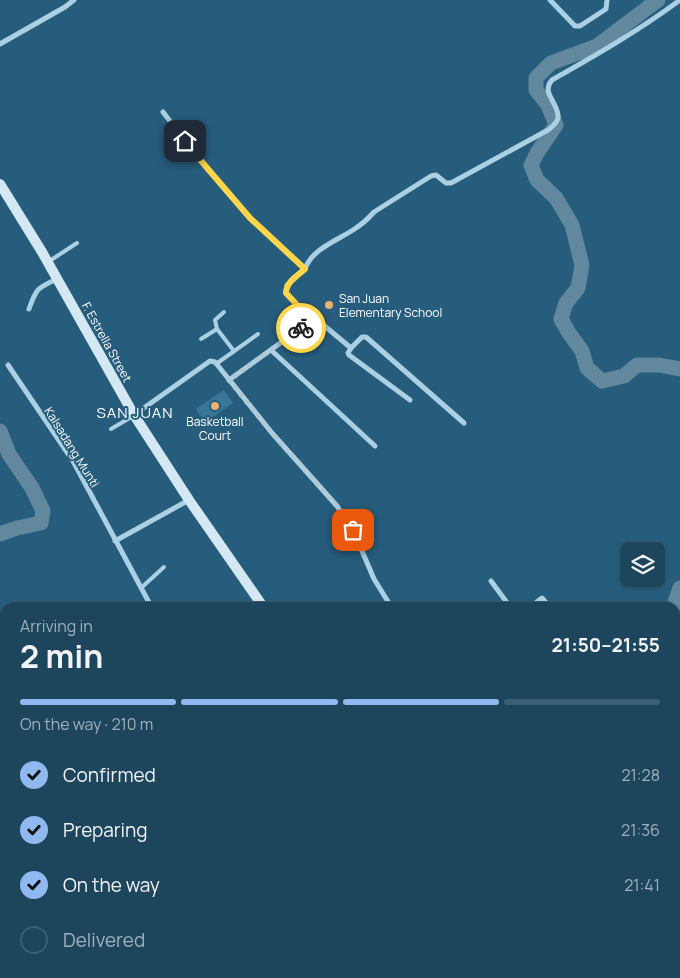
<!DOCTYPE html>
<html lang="en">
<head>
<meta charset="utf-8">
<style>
  body { margin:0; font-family:Manrope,sans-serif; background:#2a5066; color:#f1f3f6; height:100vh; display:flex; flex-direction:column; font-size:19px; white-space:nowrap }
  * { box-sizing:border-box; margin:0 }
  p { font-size:16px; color:#a0b1bc }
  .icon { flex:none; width:28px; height:28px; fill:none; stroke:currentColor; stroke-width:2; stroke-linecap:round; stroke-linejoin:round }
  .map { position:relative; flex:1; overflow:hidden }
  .panel { position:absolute; left:0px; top:602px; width:680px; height:376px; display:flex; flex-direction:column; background:#1d465d; border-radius:15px 15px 0 0; box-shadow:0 1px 4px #0004,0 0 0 1px #3b5e72 }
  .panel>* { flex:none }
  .fabs { position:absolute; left:620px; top:542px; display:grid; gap:10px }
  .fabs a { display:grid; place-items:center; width:45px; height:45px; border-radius:8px; background:#1d465d; box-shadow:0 1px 4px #0004,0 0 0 1px #3b5e72; font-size:25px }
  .pin { position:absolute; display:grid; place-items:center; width:42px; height:42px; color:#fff; margin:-21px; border-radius:10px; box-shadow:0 2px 8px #0006 }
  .courier { position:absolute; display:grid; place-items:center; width:50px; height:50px; margin:-25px; border:4px solid #ffd54a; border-radius:50%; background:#fff; color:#222; box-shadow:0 1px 6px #0007 }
  .overview em { font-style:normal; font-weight:700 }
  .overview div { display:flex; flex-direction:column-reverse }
  .overview { display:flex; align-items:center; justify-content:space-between; height:85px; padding:0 20px }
  h1 { font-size:32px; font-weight:700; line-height:38px }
  .bar { display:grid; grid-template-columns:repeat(4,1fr); gap:8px 5px; align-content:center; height:60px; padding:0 20px }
  .bar i { height:6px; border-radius:4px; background:#3b5e72 }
  .bar .on { background:#90b9f0 }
  .bar p { grid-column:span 4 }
  ol { padding:0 20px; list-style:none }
  li { display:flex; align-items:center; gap:15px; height:55px }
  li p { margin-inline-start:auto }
  li .icon { padding:5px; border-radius:50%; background:#90b9f0; color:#111; stroke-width:4 }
  li:last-child { color:#a0b1bc }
  li i { width:28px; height:28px; border:2px solid #3b5e72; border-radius:50% }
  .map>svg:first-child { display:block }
  .green { fill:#387697 }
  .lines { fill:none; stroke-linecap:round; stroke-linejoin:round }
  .river { stroke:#62889e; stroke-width:15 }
  .lane { stroke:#abd0e4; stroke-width:4 }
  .street { stroke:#abd0e4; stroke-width:5 }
  .secondary { stroke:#d4e8f4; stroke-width:10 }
  .done { stroke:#b3c6d1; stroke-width:5; stroke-dasharray:0 9 }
  .route { stroke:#ffd54a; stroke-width:6 }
  .poi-dot { fill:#ecb071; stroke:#275d7c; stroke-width:2 }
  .labels { text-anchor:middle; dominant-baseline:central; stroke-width:4; stroke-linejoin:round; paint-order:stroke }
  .poi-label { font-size:12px; fill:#fff; stroke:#275d7c; text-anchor:start }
  .street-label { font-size:12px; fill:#fff; stroke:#275d7c }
  .quarter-label { font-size:15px; letter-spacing:1px; fill:#fff; stroke:#275d7c }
</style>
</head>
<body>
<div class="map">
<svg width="680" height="978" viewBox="0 0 680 978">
  <rect width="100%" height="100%" fill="#275d7c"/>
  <polygon class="green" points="224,390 233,403 205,422 196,409"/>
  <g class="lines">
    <g class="river">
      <polyline points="658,0 597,46 551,63 536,78 536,90 548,105 556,125 537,153 531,165 537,180 556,198 572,225 582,265 578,288 566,303 561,319 569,333 582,351 587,368 602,381 624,376 637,365 659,365 680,369"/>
      <polyline points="0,431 9,454 32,488 43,511 41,523 17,528 0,534"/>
      <polyline points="673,608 680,588"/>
      <polyline points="675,754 680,755"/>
      <polyline points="0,912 5,914"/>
      <polyline points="97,974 99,978"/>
    </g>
    <g class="lane">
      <polyline points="48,262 77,243"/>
      <polyline points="217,329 215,320 224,312"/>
      <polyline points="201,339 217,329 234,351"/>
      <polyline points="216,364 258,334"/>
      <polyline points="111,429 133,416"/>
      <polyline points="141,588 164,567"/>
    </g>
    <g class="street">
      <polyline points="550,0 575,26 580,26 606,9 607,0"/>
      <polyline points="0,44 65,7 74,0"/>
      <polyline points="163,112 196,155 250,218 305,269 287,285 286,293 300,308 315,318"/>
      <path d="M305,269C312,249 336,241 353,230C361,225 368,219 374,212L431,176L436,175L446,183H451L548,130C552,127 557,123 558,118C560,104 540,93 552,80C596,55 640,30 680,0"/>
      <path d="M29,309C36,289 37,288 57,279"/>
      <polyline points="351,348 362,337 366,337 464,423"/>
      <polyline points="271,350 375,446"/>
      <polyline points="8,365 73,461 152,608"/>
      <polyline points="229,380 315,318 351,348 348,353 349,355 410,400"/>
      <polyline points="134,415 210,361 215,362 272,433 337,506 353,530 374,579 392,608"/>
      <polyline points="115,541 189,500"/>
      <polyline points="491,581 511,608"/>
      <polyline points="529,608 542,598 551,608"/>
      <polyline points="675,783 680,792"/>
      <polyline points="243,974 244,978"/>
      <polyline points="598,974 600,978"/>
    </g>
    <g class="secondary">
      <polyline points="0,184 42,252 134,415 189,500 264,608"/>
      <polyline points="480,974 481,978"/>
    </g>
  </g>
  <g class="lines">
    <polyline class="done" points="301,328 229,380 272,433 337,506 353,530"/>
    <path class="route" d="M185,141L196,155L250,218L305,269C297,276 286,282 286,293L300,308L315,318L301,328"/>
  </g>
  <g class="poi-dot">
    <circle cx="329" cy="305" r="5"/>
    <circle cx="215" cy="406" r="5"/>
  </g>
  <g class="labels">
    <g class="poi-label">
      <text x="339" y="298">San Juan<tspan x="339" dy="14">Elementary School</tspan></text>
      <text x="215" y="421" text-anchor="middle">Basketball<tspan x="215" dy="14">Court</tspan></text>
    </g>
    <g class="street-label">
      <text transform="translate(107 342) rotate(61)">F. Estrella Street</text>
      <text transform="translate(72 447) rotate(58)">Kalsadang Munti</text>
    </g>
    <g class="quarter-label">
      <text x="135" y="412">SAN JUAN</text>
    </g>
  </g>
</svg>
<div class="fabs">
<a><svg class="icon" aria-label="layers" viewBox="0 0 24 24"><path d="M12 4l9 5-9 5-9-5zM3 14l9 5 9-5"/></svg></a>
</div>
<div class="pin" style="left:353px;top:530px;background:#ea580c"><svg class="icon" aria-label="bag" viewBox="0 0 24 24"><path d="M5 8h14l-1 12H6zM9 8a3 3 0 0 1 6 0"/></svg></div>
<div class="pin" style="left:185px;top:141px;background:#1f2937"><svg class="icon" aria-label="home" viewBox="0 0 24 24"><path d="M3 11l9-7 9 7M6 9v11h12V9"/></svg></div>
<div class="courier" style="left:301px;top:328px"><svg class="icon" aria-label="bike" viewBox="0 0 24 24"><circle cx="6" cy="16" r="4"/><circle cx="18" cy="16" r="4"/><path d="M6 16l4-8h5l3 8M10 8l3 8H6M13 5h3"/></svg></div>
<section class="panel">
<div class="overview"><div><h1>2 min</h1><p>Arriving in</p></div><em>21:50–21:55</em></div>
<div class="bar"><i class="on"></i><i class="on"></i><i class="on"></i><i></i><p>On the way · 210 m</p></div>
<ol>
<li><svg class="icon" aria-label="check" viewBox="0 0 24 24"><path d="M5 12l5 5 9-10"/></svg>Confirmed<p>21:28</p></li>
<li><svg class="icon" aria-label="check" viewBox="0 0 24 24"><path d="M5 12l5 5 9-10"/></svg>Preparing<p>21:36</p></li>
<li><svg class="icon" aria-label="check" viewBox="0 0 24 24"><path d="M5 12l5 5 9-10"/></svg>On the way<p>21:41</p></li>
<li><i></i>Delivered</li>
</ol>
</section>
</div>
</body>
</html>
